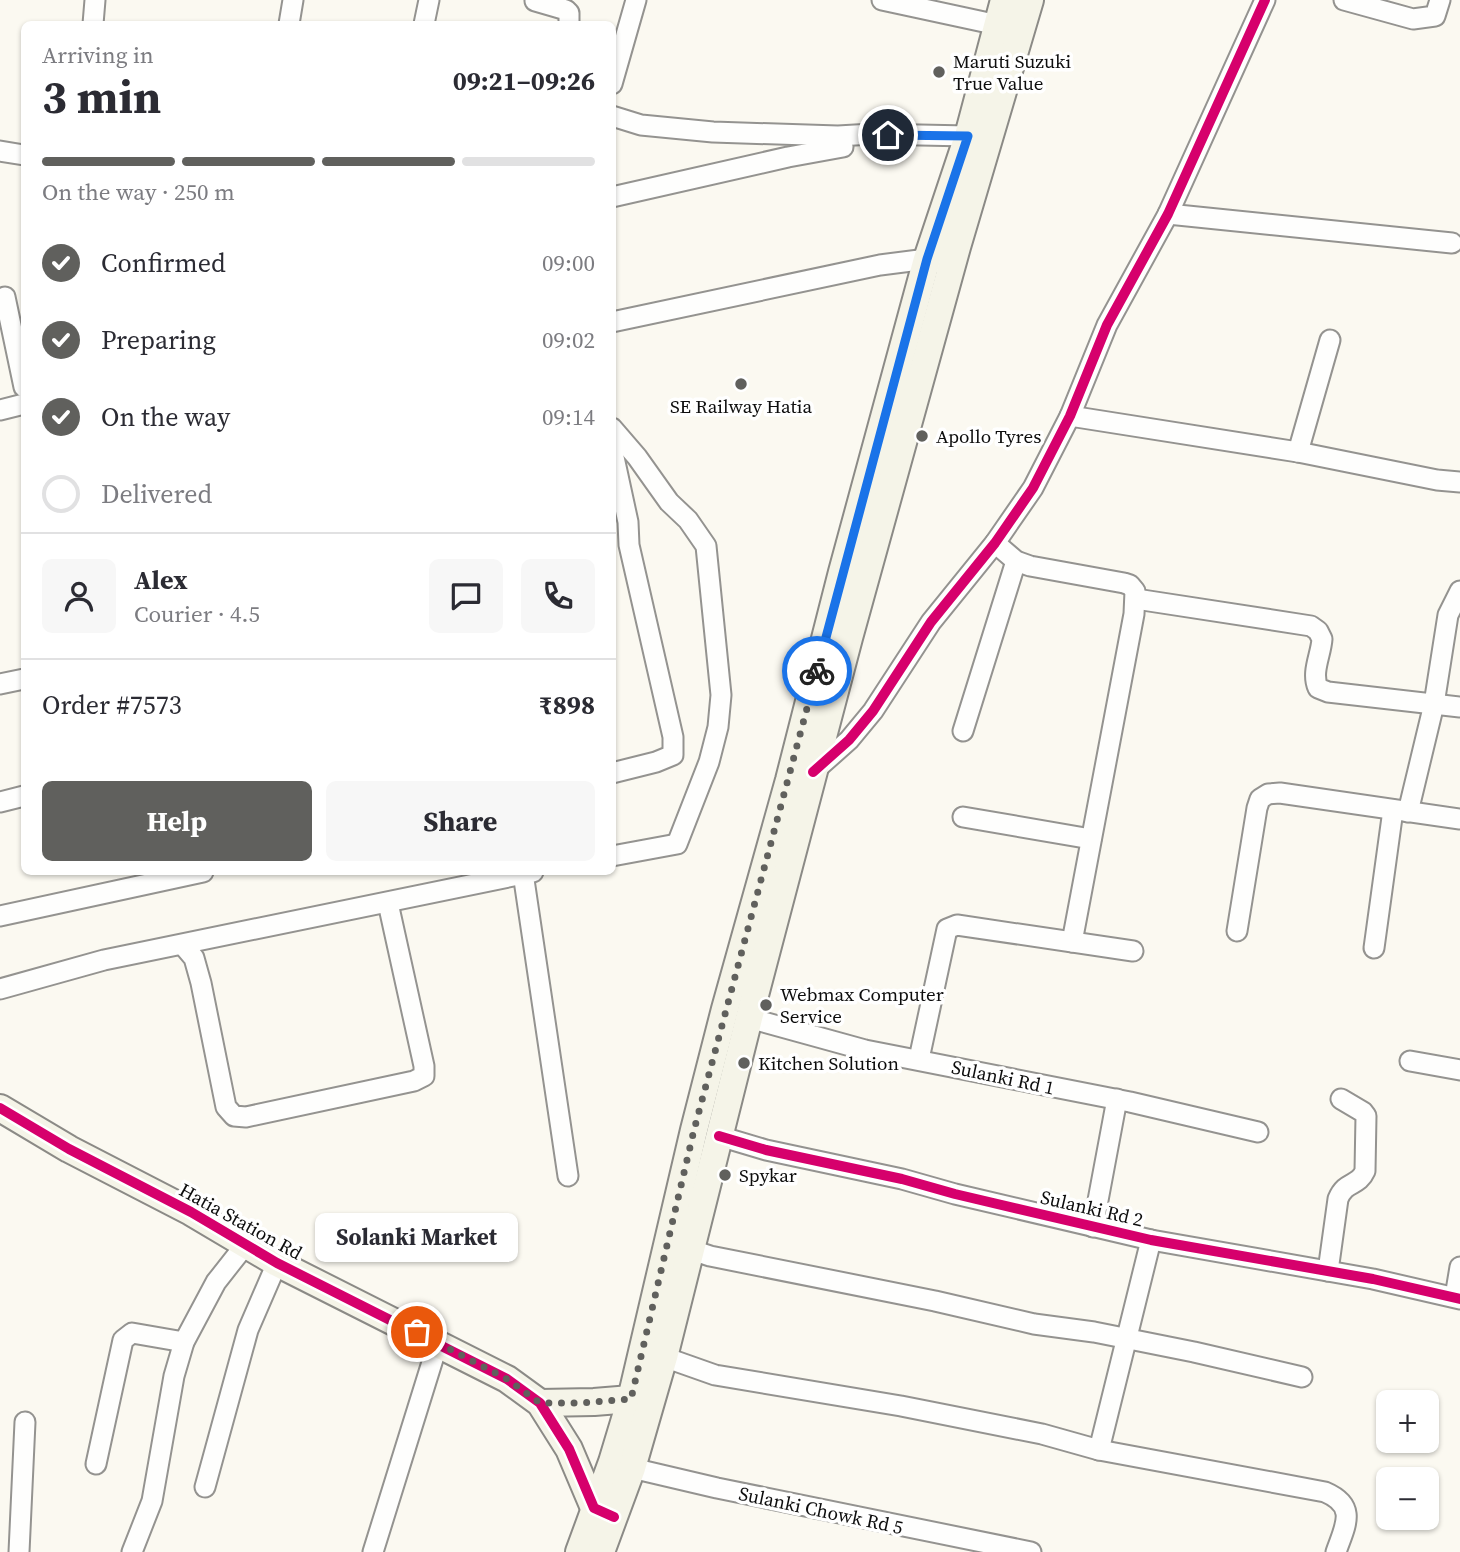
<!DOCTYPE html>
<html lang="en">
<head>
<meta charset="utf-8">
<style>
  body { margin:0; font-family:"Source Serif 4",serif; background:#f7f7f7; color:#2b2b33; height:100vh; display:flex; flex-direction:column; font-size:26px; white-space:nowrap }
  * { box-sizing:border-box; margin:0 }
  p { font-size:23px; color:#7c7c81 }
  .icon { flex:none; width:38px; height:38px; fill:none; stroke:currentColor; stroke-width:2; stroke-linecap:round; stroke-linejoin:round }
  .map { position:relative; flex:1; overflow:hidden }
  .panel { position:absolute; left:21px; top:21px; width:595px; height:854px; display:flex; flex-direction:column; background:#fff; border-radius:10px; box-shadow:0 2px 5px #0004 }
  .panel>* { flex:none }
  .fabs { position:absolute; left:1376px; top:1390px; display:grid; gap:14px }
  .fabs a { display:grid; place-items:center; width:63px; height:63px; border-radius:10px; background:#fff; box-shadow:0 2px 5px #0004; font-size:35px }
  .pin { position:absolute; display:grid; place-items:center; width:60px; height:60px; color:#fff; margin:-30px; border:4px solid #fff; border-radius:50%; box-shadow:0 2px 7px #0007 }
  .courier { position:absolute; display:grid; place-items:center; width:70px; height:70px; margin:-35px; border:5px solid #1a73e8; border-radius:50%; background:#fff; color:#222; box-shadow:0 2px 9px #0007 }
  .bubble { position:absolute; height:49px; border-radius:10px; background:#fff; box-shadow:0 2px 5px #0004; font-size:23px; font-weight:700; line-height:49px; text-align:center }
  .head em { font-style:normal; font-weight:700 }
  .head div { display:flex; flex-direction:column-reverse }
  .head { display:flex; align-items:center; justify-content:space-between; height:119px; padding:0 21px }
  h1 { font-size:46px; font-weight:700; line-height:52px }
  .bar { display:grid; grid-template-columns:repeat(4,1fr); gap:10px 7px; align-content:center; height:84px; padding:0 21px }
  .bar i { height:9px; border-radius:5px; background:#e1e1e2 }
  .bar .on { background:#60605d }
  .bar p { grid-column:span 4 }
  .line { display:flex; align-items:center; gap:18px; padding:0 21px; border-top:2px solid #e1e1e2 }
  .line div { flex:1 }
  .round { display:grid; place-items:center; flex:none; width:74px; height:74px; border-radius:10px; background:#f7f7f7 }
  ol { padding:0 21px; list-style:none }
  li { display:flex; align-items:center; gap:21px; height:77px }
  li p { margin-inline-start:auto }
  li .icon { padding:7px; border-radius:50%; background:#60605d; color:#fff; stroke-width:4 }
  li:last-child { color:#7c7c81 }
  li i { width:38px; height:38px; border:4px solid #e1e1e2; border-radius:50% }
  .primary-button { display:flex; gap:14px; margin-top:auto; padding:14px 21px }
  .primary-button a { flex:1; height:80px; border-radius:10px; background:#60605d; color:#fff; font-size:28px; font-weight:700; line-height:80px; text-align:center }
  .primary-button a+a { background:#f7f7f7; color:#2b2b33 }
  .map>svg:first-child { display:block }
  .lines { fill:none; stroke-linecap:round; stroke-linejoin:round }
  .street-casing { stroke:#949390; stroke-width:23 }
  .secondary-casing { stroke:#8b8a86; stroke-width:30 }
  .street { stroke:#fefefd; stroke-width:19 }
  .secondary { stroke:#f5f4e8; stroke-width:26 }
  .cycleway-casing { stroke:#fff; stroke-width:15 }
  .cycleway { stroke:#d6006c; stroke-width:10 }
  .done { stroke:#60605d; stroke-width:7; stroke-dasharray:0 12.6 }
  .route { stroke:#1a73e8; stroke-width:9 }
  .poi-dot { fill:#60605d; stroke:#fff; stroke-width:2.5 }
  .labels { text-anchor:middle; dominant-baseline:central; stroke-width:7; stroke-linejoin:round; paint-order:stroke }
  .poi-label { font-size:19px; fill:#0d0d0d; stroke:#fff; text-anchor:start }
  .street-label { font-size:19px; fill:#0d0d0d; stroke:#fff }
</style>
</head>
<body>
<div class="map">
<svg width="1460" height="1552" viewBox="0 0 1460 1552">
  <rect width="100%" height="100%" fill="#fbf9f1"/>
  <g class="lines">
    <defs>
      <g id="street">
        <polyline points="882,0 998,25"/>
        <polyline points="1344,0 1413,19 1435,16 1440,0"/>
        <polyline points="535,1 566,10 569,13 569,24"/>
        <polyline points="93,24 95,0"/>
        <polyline points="289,24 293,0"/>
        <polyline points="424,24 429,0"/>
        <polyline points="612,84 636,0"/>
        <polyline points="612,116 641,125 713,132 838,136 872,134 968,136"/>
        <polyline points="0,151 24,155"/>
        <polyline points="612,197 788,157 843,147"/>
        <polyline points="1168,214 1452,243"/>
        <polyline points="5,297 24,387"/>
        <polyline points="612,322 880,265 927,259 937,262"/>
        <polyline points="0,410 24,404"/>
        <polyline points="1070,416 1298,452 1437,480 1460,482"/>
        <polyline points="612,428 637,457 669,502 688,520 706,546 721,695 718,727 709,762 677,844 612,856"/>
        <polyline points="612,448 628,522 629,545 673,737 673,755 656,762 612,773"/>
        <polyline points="1298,452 1330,340"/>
        <polyline points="995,543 1016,561 1030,566 1124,583 1130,585 1135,591 1134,614 1072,942"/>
        <path d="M1136,599L1311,626L1318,631L1322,639C1321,655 1311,672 1318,688L1328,692L1460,707"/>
        <polyline points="0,684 24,679"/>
        <polyline points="963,731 1016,561"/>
        <polyline points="814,771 849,740 873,711 931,622 995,543 1033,488 1070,416 1107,325 1168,214 1265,0"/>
        <polyline points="0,802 24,796"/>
        <polyline points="1408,812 1434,704 1448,615 1460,591"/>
        <polyline points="963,817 1091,839"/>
        <polyline points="523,873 568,1176"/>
        <polyline points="0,916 203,872"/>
        <polyline points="1237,931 1257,808 1260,799 1268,794 1280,793 1460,819"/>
        <polyline points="183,945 194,958 201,983 226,1107 234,1116 246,1117 414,1081 424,1076 424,1066 388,903"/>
        <polyline points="1374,948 1393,810"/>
        <polyline points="0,989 104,960 533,872"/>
        <polyline points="749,1018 865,1050 1130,1102 1258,1132"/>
        <polyline points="919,1059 947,929 957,925 1133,951"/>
        <polyline points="1410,1061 1460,1070"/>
        <polyline points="719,1136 766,1150 902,1179 955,1194 1151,1240 1373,1279 1460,1299"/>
        <polyline points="1093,1227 1117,1099"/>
        <polyline points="692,1250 710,1256 935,1301 1034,1324 1094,1332 1194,1352 1302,1377"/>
        <path d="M1328,1271L1338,1199C1346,1180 1358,1187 1365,1171L1366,1116L1363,1112L1341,1099"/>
        <polyline points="1455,1297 1460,1267"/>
        <path d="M664,1357L715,1375L901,1406L1042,1434L1099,1450L1325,1492C1358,1506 1345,1526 1336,1552"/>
        <polyline points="1099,1450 1151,1240"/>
        <polyline points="96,1464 123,1340 132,1333 184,1342"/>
        <polyline points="619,1465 717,1488 1031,1552"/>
        <polyline points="205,1487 248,1330 277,1263"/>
        <polyline points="19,1552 25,1422"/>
        <polyline points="132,1552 152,1501 174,1376 184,1342 216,1282 246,1244"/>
        <polyline points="373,1552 438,1343"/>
      </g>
      <g id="secondary">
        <polyline points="0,1108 69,1149 191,1212 277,1263 507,1379 540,1403 569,1449 594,1508 603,1512"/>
        <polyline points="540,1403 594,1402 631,1399 646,1403"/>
        <polyline points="579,1552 612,1462 631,1399 694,1130 725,1009 789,780 842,572 927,259 968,136 1004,0"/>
        <polyline points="601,1552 632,1468 664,1357 749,1018 849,638 957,247 1030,0"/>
      </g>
    </defs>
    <use href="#street" class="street-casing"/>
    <use href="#secondary" class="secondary-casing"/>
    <use href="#street" class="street"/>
    <use href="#secondary" class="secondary"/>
    <defs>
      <g id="cycleway">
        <polyline points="813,772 849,740 873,711 931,622 995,543 1033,488 1070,416 1107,325 1168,214 1265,0"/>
        <polyline points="0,1108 69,1149 191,1212 277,1263 507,1379 540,1403 569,1449 594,1508 614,1517"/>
        <polyline points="719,1136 766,1150 902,1179 955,1194 1151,1240 1373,1279 1460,1299"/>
      </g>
    </defs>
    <use href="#cycleway" class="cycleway-casing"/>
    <use href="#cycleway" class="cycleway"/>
  </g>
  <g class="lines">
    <polyline class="done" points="417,1332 507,1379 540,1403 579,1403 631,1399 694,1130 817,671"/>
    <polyline class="route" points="817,671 927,259 968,136 888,135"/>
  </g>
  <g class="poi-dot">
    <circle cx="939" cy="72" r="7"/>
    <circle cx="741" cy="384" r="7"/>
    <circle cx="922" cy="436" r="7"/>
    <circle cx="766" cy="1005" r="7"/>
    <circle cx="744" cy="1063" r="7"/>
    <circle cx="725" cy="1175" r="7"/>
  </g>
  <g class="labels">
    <g class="poi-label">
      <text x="953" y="61">Maruti Suzuki<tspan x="953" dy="22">True Value</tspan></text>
      <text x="741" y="406" text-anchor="middle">SE Railway Hatia</text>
      <text x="936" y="436">Apollo Tyres</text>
      <text x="780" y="994">Webmax Computer<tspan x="780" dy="22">Service</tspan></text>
      <text x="758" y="1063">Kitchen Solution</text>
      <text x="739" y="1175">Spykar</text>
    </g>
    <g class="street-label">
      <text transform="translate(1003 1077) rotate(12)">Sulanki Rd 1</text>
      <text transform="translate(1092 1208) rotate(13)">Sulanki Rd 2</text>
      <text transform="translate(241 1221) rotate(29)">Hatia Station Rd</text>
      <text transform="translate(821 1510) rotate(12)">Sulanki Chowk Rd 5</text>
    </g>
  </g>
</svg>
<div class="fabs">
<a>+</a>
<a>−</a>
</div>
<div class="pin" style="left:417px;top:1332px;background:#ea580c"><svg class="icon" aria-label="bag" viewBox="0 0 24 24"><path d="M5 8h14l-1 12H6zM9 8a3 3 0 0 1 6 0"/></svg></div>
<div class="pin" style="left:888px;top:135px;background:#1f2937"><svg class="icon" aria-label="home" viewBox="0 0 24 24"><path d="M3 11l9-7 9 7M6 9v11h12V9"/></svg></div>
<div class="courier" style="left:817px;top:671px"><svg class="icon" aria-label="bike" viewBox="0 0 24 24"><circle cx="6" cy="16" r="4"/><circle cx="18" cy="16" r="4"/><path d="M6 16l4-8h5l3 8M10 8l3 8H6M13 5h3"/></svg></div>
<div class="bubble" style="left:315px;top:1213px;width:203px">Solanki Market</div>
<section class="panel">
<div class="head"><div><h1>3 min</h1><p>Arriving in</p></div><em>09:21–09:26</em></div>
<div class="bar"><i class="on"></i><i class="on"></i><i class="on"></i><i></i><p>On the way · 250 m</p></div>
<ol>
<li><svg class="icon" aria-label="check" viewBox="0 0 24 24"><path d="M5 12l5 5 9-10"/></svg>Confirmed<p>09:00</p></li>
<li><svg class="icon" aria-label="check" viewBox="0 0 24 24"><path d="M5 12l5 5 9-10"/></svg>Preparing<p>09:02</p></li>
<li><svg class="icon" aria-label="check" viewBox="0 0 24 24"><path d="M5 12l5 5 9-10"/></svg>On the way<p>09:14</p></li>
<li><i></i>Delivered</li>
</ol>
<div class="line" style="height:126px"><a class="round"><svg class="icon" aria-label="person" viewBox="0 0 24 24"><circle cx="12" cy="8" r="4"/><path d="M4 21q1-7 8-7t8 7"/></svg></a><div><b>Alex</b><p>Courier · 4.5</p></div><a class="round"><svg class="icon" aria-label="chat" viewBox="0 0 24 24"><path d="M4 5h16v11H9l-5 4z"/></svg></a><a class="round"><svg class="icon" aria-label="phone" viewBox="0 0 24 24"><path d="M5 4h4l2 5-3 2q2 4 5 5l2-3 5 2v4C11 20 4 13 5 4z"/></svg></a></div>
<div class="line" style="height:91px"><div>Order #7573</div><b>₹898</b></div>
<div class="primary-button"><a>Help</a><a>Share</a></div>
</section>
</div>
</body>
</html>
